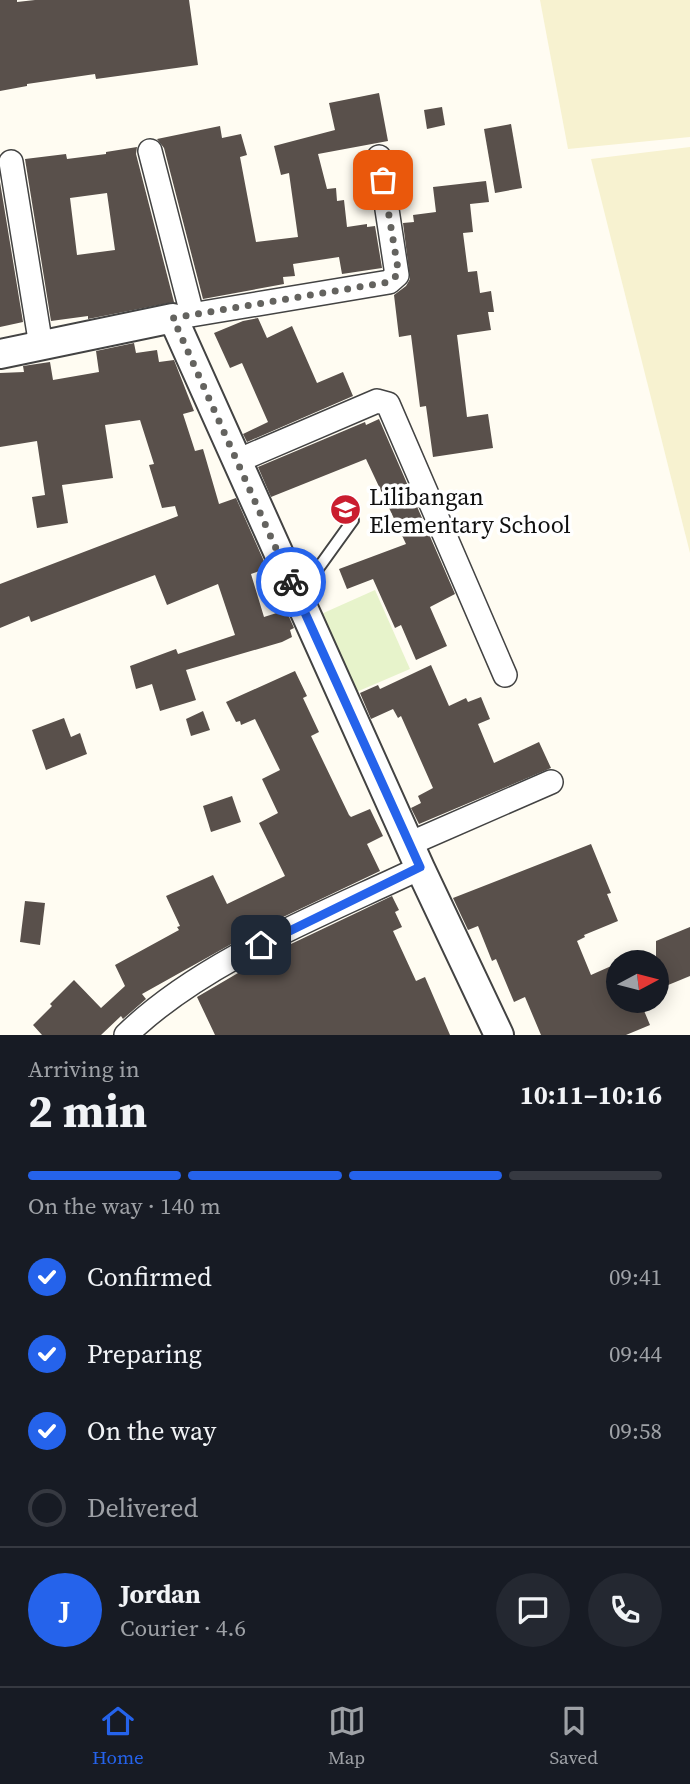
<!DOCTYPE html>
<html lang="en">
<head>
<meta charset="utf-8">
<style>
  body { margin:0; font-family:"Source Serif 4",serif; background:#242831; color:#f1f3f6; height:100vh; display:flex; flex-direction:column; font-size:26px; white-space:nowrap }
  * { box-sizing:border-box; margin:0 }
  p { font-size:23px; color:#9ea1a6 }
  .icon { flex:none; width:38px; height:38px; fill:none; stroke:currentColor; stroke-width:2; stroke-linecap:round; stroke-linejoin:round }
  .map { position:relative; height:1035px; overflow:hidden }
  .side { display:flex; flex-direction:column; background:#171b24; flex:1 }
  .side>* { flex:none }
  .needle { width:46px; rotate:83deg }
  .buttons { position:absolute; left:606px; top:950px; display:grid; gap:14px }
  .buttons a { display:grid; place-items:center; width:63px; height:63px; border-radius:50%; background:#171b24; box-shadow:0 4px 18px #0003; font-size:35px }
  .pin { position:absolute; display:grid; place-items:center; width:60px; height:60px; color:#fff; margin:-30px; border-radius:14px; box-shadow:0 4px 10px #0006 }
  .courier { position:absolute; display:grid; place-items:center; width:70px; height:70px; margin:-35px; border:5px solid #2563eb; border-radius:50%; background:#fff; color:#222; box-shadow:0 2px 9px #0007 }
  .overview em { font-style:normal; font-weight:700 }
  .overview div { display:flex; flex-direction:column-reverse }
  .overview { display:flex; align-items:center; justify-content:space-between; height:119px; padding:0 28px }
  h1 { font-size:46px; font-weight:700; line-height:52px }
  .bar { display:grid; grid-template-columns:repeat(4,1fr); gap:10px 7px; align-content:center; height:84px; padding:0 28px }
  .bar i { height:9px; border-radius:5px; background:#363941 }
  .bar .selected { background:#2563eb }
  .bar p { grid-column:span 4 }
  .line { display:flex; align-items:center; gap:18px; padding:0 28px; border-top:2px solid #363941 }
  .line div { flex:1 }
  .round { display:grid; place-items:center; flex:none; width:74px; height:74px; border-radius:37px; background:#242831 }
  ol { padding:0 28px; list-style:none }
  li { display:flex; align-items:center; gap:21px; height:77px }
  li p { margin-inline-start:auto }
  li .icon { padding:7px; border-radius:50%; background:#2563eb; color:#fff; stroke-width:4 }
  li:last-child { color:#9ea1a6 }
  li i { width:38px; height:38px; border:4px solid #363941; border-radius:50% }
  .tab-bar { display:flex; justify-content:space-around; align-items:center; height:98px; border-top:2px solid #363941; background:#171b24; font-size:19px; color:#9ea1a6 }
  .tab-bar a { display:grid; justify-items:center; gap:4px }
  .tab-bar .selected { color:#2563eb }
  .map>svg:first-child { display:block }
  .farmland { fill:#f7f2d0 }
  .pitch { fill:#e7f3cb }
  .building { fill:#59504b; fill-rule:evenodd }
  .lines { fill:none; stroke-linecap:round; stroke-linejoin:round }
  .service-casing { stroke:#434343; stroke-width:14 }
  .minor-casing { stroke:#434343; stroke-width:26 }
  .tertiary-casing { stroke:#434343; stroke-width:32 }
  .service { stroke:#fff; stroke-width:10 }
  .minor { stroke:#fff; stroke-width:23 }
  .tertiary { stroke:#fff; stroke-width:28 }
  .done { stroke:#64635f; stroke-width:7; stroke-dasharray:0 12.6 }
  .route { stroke:#2563eb; stroke-width:9 }
  .labels { text-anchor:middle; dominant-baseline:central; stroke-width:7; stroke-linejoin:round; paint-order:stroke }
  .poi-label { font-size:24px; fill:#101010; stroke:#fff; text-anchor:start }
</style>
</head>
<body>
<div class="map">
<svg width="690" height="1035" viewBox="0 0 690 1035">
  <rect width="100%" height="100%" fill="#fffcf2"/>
  <g class="farmland">
    <polygon points="540,0 690,0 690,137 568,149"/>
    <polygon points="690,147 690,553 591,159"/>
  </g>
  <polygon class="pitch" points="375,590 410,669 354,693 319,615"/>
  <g class="building">
    <polygon points="0,0 17,0 17,2 35,0 189,0 198,65 96,79 95,74 27,84 27,86 0,91"/>
    <polygon points="379,93 388,141 318,154 327,189 336,188 337,201 344,200 347,227 367,224 367,227 375,226 382,268 342,274 339,257 293,264 295,276 283,277 284,284 203,299 164,148 157,139 220,126 222,138 241,134 247,155 240,157 256,242 298,237 289,173 281,175 274,146 335,130 329,103"/>
    <polygon points="442,107 445,125 427,129 424,110"/>
    <polygon points="511,124 522,188 495,193 484,129"/>
    <path d="M137,147L136,154L174,302L88,319V316L51,321L25,159L66,154L67,159L106,154V152ZM107,193L115,250L77,255L70,198Z"/>
    <polygon points="486,181 489,202 470,204 473,232 463,233 468,272 477,271 480,293 491,291 494,312 488,312 491,330 457,335 467,417 488,414 493,448 433,457 426,406 420,407 411,335 399,337 394,295 406,286 410,279 403,223 414,222 413,215 436,212 433,187"/>
    <polygon points="0,182 23,322 0,327"/>
    <polygon points="258,318 267,338 292,326 317,383 343,372 353,396 247,442 243,434 268,422 242,363 230,368 214,333 243,321"/>
    <polygon points="134,343 136,353 157,350 159,362 174,360 194,411 183,414 195,451 203,449 219,504 236,498 267,568 251,574 264,617 286,610 294,628 290,630 292,637 282,642 186,670 196,700 160,711 152,684 136,689 130,666 176,649 178,654 235,635 218,584 167,605 155,575 31,622 29,616 0,628 0,584 178,516 175,506 162,508 149,465 154,464 140,420 105,425 113,478 62,485 68,523 37,528 32,497 45,495 37,441 0,447 0,373 24,372 23,366 50,362 53,380 99,372 96,351"/>
    <polygon points="379,419 455,594 430,607 447,646 416,660 401,625 395,628 373,579 347,589 339,569 406,544 366,459 271,497 258,467 365,422 366,425"/>
    <polygon points="431,665 449,706 466,698 468,702 481,697 490,719 478,724 494,763 539,742 551,768 419,824 411,808 421,803 418,796 433,788 401,716 398,718 393,709 371,719 360,693 378,685 380,689"/>
    <polygon points="295,671 307,696 303,698 319,732 311,736 349,815 351,817 370,809 383,836 367,844 380,871 260,928 142,994 146,999 123,1019 121,1016 101,1035 42,1035 33,1025 52,1006 50,1004 74,980 101,1008 125,986 115,965 179,930 177,927 180,926 166,896 213,875 227,904 285,876 259,823 278,813 262,779 280,770 255,719 241,725 240,721 236,722 226,702"/>
    <polygon points="203,711 210,730 191,736 186,719"/>
    <polygon points="64,718 71,737 80,733 87,754 46,770 32,730"/>
    <polygon points="232,796 241,822 211,832 203,806"/>
    <polygon points="591,844 611,893 607,894 618,921 584,935 585,937 577,941 591,975 618,963 618,1001 640,1001 650,1025 626,1035 541,1035 525,997 514,1002 496,959 492,961 478,926 468,930 453,898"/>
    <polygon points="392,896 399,910 395,912 402,927 393,931 416,981 425,977 450,1035 215,1035 197,997 272,953"/>
    <polygon points="25,901 45,903 40,945 20,942"/>
    <polygon points="690,927 690,976 656,990 656,941"/>
  </g>
  <g class="lines">
    <defs>
      <polyline id="service" points="295,583 317,570 353,520"/>
      <g id="minor">
        <polyline points="150,151 192,314"/>
        <polyline points="11,162 41,346"/>
        <polyline points="173,318 389,282 397,275 379,157"/>
        <polyline points="237,461 377,401 388,404 505,675"/>
        <polyline points="409,844 551,782"/>
        <path d="M126,1035C203,960 324,914 420,868"/>
      </g>
      <polyline id="tertiary" points="0,354 173,318 420,868 499,1035"/>
    </defs>
    <use href="#service" class="service-casing"/>
    <use href="#minor" class="minor-casing"/>
    <use href="#tertiary" class="tertiary-casing"/>
    <use href="#service" class="service"/>
    <use href="#minor" class="minor"/>
    <use href="#tertiary" class="tertiary"/>
  </g>
  <g class="lines">
    <polyline class="done" points="291,582 173,318 389,282 397,275 398,269 383,180"/>
    <polyline class="route" points="261,945 420,867 291,582"/>
  </g>
  <defs>
    <symbol id="school-disc" viewBox="-11 -11 22 22"><circle r="9.5" fill="#ca1d2f" stroke="#fff"/><path d="M0-5L7-2L0 1L-7-2ZM-4 1L0 2.5L4 1V4Q0 6-4 4Z" fill="#fff"/></symbol>
  </defs>
  <g fill-rule="evenodd">
    <use href="#school-disc" x="328" y="492" width="35" height="35"/>
  </g>
  <g class="labels">
    <g class="poi-label">
      <text x="369" y="496">Lilibangan<tspan x="369" dy="28">Elementary School</tspan></text>
    </g>
  </g>
</svg>
<div class="buttons">
<a><svg class="needle" viewBox="-14 -14 28 28"><path d="M0-13l5 13h-10z" fill="#e53935"/><path d="M0 13l5-13h-10z" fill="#9ea1a6"/></svg></a>
</div>
<div class="pin" style="left:383px;top:180px;background:#ea580c"><svg class="icon" aria-label="bag" viewBox="0 0 24 24"><path d="M5 8h14l-1 12H6zM9 8a3 3 0 0 1 6 0"/></svg></div>
<div class="pin" style="left:261px;top:945px;background:#1f2937"><svg class="icon" aria-label="home" viewBox="0 0 24 24"><path d="M3 11l9-7 9 7M6 9v11h12V9"/></svg></div>
<div class="courier" style="left:291px;top:582px"><svg class="icon" aria-label="bike" viewBox="0 0 24 24"><circle cx="6" cy="16" r="4"/><circle cx="18" cy="16" r="4"/><path d="M6 16l4-8h5l3 8M10 8l3 8H6M13 5h3"/></svg></div>
</div>
<section class="side">
<div class="overview"><div><h1>2 min</h1><p>Arriving in</p></div><em>10:11–10:16</em></div>
<div class="bar"><i class="selected"></i><i class="selected"></i><i class="selected"></i><i></i><p>On the way · 140 m</p></div>
<ol>
<li><svg class="icon" aria-label="check" viewBox="0 0 24 24"><path d="M5 12l5 5 9-10"/></svg>Confirmed<p>09:41</p></li>
<li><svg class="icon" aria-label="check" viewBox="0 0 24 24"><path d="M5 12l5 5 9-10"/></svg>Preparing<p>09:44</p></li>
<li><svg class="icon" aria-label="check" viewBox="0 0 24 24"><path d="M5 12l5 5 9-10"/></svg>On the way<p>09:58</p></li>
<li><i></i>Delivered</li>
</ol>
<div class="line" style="height:126px"><b class="round" style="background:#2563eb;color:#fff">J</b><div><b>Jordan</b><p>Courier · 4.6</p></div><a class="round"><svg class="icon" aria-label="chat" viewBox="0 0 24 24"><path d="M4 5h16v11H9l-5 4z"/></svg></a><a class="round"><svg class="icon" aria-label="phone" viewBox="0 0 24 24"><path d="M5 4h4l2 5-3 2q2 4 5 5l2-3 5 2v4C11 20 4 13 5 4z"/></svg></a></div>
</section>
<nav class="tab-bar">
<a class="selected"><svg class="icon" aria-label="home" viewBox="0 0 24 24"><path d="M3 11l9-7 9 7M6 9v11h12V9"/></svg>Home</a>
<a><svg class="icon" aria-label="map" viewBox="0 0 24 24"><path d="M3 6l6-2 6 2 6-2v14l-6 2-6-2-6 2zM9 4v14M15 6v14"/></svg>Map</a>
<a><svg class="icon" aria-label="saved" viewBox="0 0 24 24"><path d="M7 4h10v16l-5-4-5 4z"/></svg>Saved</a>
</nav>
</body>
</html>
